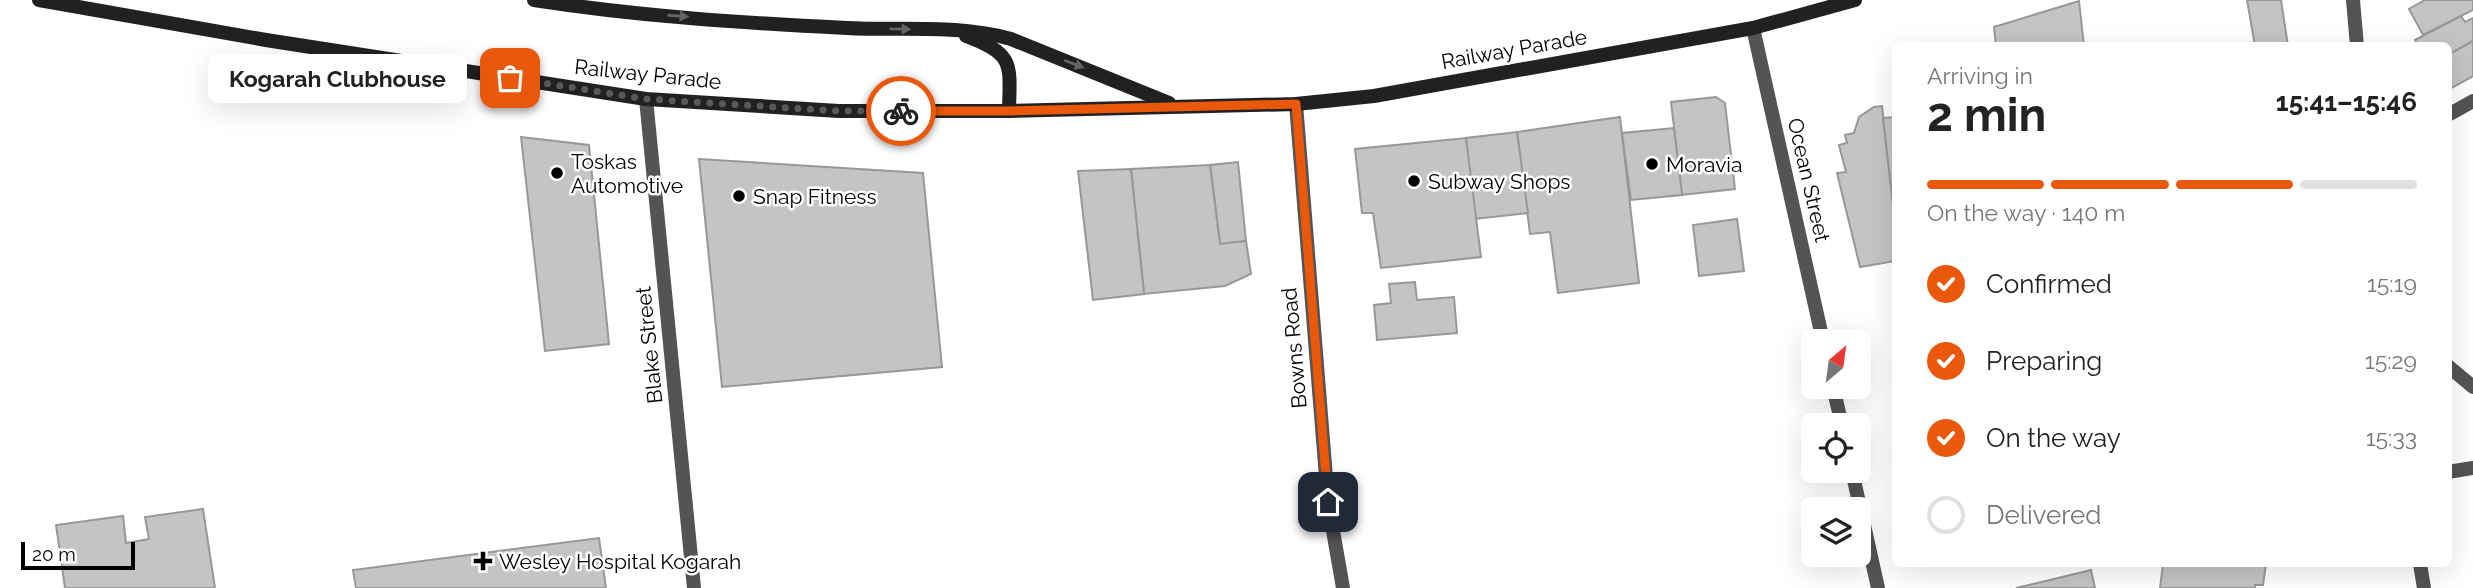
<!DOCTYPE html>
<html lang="en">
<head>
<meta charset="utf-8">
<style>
  body { margin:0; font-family:Raleway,sans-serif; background:#f6f6f6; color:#222; height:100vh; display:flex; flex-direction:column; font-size:26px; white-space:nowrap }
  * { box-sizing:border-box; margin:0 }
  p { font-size:23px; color:#767676 }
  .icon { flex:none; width:38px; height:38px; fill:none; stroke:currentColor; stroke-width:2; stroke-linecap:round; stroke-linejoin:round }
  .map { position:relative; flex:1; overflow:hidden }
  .details { position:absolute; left:1892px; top:42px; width:560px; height:525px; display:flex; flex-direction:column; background:#fff; border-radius:10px; box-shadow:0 7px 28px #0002 }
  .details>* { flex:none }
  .needle { width:46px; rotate:29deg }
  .fabs { position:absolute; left:1801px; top:329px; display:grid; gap:14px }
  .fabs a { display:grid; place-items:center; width:70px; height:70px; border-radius:10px; background:#fff; box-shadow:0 7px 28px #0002; font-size:35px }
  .scale { position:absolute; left:21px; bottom:18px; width:114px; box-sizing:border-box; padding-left:7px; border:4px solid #000; border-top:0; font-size:19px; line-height:24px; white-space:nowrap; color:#000; -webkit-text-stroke:5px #fff; paint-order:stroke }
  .pin { position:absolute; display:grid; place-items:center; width:60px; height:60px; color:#fff; margin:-30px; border-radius:14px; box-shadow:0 4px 10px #0006 }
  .courier { position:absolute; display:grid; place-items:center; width:70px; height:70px; margin:-35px; border:5px solid #ea580c; border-radius:50%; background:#fff; color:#222; box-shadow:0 2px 9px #0007 }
  .bubble { position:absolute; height:49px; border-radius:10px; background:#fff; box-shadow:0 7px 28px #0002; font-size:23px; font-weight:700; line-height:49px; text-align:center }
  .head em { font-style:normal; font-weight:700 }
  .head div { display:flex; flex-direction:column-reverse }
  .head { display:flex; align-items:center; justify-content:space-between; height:119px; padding:0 35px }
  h1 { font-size:46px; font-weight:700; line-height:52px }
  .bar { display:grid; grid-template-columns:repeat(4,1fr); gap:10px 7px; align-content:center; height:84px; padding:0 35px }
  .bar i { height:9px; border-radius:5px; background:#e0e0e0 }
  .bar .on { background:#ea580c }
  .bar p { grid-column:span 4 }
  ol { padding:0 35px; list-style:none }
  li { display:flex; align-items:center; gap:21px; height:77px }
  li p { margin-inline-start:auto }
  li .icon { padding:7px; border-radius:50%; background:#ea580c; color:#fff; stroke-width:4 }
  li:last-child { color:#767676 }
  li i { width:38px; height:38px; border:4px solid #e0e0e0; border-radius:50% }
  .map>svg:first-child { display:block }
  .building { fill:#c4c4c4; stroke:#989898; stroke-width:2 }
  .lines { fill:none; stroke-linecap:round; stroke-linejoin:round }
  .lane { stroke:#545454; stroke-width:14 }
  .street { stroke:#545454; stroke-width:14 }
  .secondary { stroke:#212121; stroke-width:14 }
  .oneway { fill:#646464 }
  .done { stroke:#595959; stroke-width:7; stroke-dasharray:0 12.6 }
  .route { stroke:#ea580c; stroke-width:9 }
  .poi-dot { fill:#000; stroke:#fff; stroke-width:2.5 }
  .labels { text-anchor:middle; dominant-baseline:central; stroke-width:5; stroke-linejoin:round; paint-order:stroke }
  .street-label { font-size:21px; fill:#000; stroke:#fff }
  .poi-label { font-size:21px; fill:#000; stroke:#fff; text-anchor:start }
</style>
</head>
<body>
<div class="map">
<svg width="2473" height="588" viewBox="0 0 2473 588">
  <rect width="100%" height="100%" fill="#fff"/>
  <g class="building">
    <polygon points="2247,0 2281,0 2288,46 2255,46"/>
    <polygon points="2425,0 2473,0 2473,10 2423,35 2409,9"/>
    <polygon points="2079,1 2084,46 1996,46 1994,27"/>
    <polygon points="2461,16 2465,22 2473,18 2473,41 2448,55 2448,46 2418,46 2415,40"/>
    <polygon points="2473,41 2473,76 2448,90 2448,55"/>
    <polygon points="1716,97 1725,103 1735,189 1682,195 1671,102"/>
    <polygon points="1882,106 1895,221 1895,261 1860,267 1837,173 1846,172 1839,145 1847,143 1845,135 1854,133 1859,117 1874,107"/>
    <polygon points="1620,117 1639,283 1558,293 1550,232 1530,234 1517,132"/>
    <polygon points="1895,117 1895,222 1883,118"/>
    <polygon points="1674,128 1682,195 1631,200 1622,133"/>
    <polygon points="1517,132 1528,213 1475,219 1466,138"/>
    <polygon points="521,137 589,145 609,344 545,351"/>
    <polygon points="1466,138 1481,257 1381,268 1373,213 1362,213 1355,149"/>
    <polygon points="699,159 923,173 942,367 722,387"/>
    <polygon points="1238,162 1246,241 1220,244 1210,165"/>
    <polygon points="1210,165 1220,244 1246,241 1251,274 1225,286 1144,294 1131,169"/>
    <polygon points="1131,169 1144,294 1093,300 1078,171"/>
    <polygon points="1737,219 1744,271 1699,276 1693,225"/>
    <polygon points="1415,282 1417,300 1454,297 1457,333 1377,340 1374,305 1391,303 1389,284"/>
    <polygon points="203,509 215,588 65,588 56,525 123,516 126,543 149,539 145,517"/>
    <polygon points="599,538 606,588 356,588 353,570"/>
    <polygon points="2163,564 2266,564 2263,585 2255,585 2255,588 2160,588"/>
    <polygon points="2091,570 2095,588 2016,588"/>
  </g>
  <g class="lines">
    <polyline class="lane" points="2448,115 2473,101"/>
    <g class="street">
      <polyline points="2353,0 2357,46"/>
      <polyline points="1753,28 1823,341"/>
      <polyline points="646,99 694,588"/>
      <polyline points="1296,104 1328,502 1343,588"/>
      <polyline points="2448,366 2473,387"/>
      <polyline points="1833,387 1842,425"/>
      <polyline points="1852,471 1878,588"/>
      <polyline points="2448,472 2473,468"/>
      <polyline points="2420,564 2424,588"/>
    </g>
    <g class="secondary">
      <polyline points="39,0 266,40 646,99 839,111 1009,111 1296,104 1374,96 1753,28 1855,0"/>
      <path d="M534,0C637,16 742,23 847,28C901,31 958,24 1011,39L1169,103"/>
      <path d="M966,36C1015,54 1010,64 1009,111"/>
    </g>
  </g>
  <defs><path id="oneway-solid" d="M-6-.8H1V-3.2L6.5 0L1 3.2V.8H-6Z" transform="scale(1.75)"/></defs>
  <g class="oneway">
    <use href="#oneway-solid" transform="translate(678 16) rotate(4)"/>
    <use href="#oneway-solid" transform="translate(900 29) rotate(1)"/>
    <use href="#oneway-solid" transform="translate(1074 64) rotate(21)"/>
  </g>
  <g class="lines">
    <polyline class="done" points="510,78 646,99 839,111 901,111"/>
    <polyline class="route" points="901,111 1009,111 1296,104 1328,502"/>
  </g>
  <g class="poi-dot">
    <circle cx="1652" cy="164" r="7"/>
    <circle cx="557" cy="173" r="7"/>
    <circle cx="1414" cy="181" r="7"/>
    <circle cx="739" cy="196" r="7"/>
    <path d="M479.5 550.5h7v7h7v7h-7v7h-7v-7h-7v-7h7z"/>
  </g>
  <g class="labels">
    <g class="street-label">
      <text transform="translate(1514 49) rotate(-10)">Railway Parade</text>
      <text transform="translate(648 74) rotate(6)">Railway Parade</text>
      <text transform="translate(1809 180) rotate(77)">Ocean Street</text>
      <text transform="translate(649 345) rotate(-96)">Blake Street</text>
      <text transform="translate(1294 348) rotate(-95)">Bowns Road</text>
    </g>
    <g class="poi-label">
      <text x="571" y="161">Toskas<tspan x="571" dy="24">Automotive</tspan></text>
      <text x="1666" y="164">Moravia</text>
      <text x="1428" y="181">Subway Shops</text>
      <text x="753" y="196">Snap Fitness</text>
      <text x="499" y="561">Wesley Hospital Kogarah</text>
    </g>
  </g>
</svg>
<div class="fabs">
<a><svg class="needle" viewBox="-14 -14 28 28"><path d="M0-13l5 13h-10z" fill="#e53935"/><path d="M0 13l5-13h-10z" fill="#767676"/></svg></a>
<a><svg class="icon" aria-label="locate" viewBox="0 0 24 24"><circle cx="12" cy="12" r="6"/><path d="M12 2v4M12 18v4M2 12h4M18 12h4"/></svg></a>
<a><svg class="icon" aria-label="layers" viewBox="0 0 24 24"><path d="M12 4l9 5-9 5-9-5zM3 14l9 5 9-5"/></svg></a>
</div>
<div class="scale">20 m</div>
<div class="pin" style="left:510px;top:78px;background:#ea580c"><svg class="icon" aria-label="bag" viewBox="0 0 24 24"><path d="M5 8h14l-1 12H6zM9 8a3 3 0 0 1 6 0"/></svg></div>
<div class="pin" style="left:1328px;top:502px;background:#1f2937"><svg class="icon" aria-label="home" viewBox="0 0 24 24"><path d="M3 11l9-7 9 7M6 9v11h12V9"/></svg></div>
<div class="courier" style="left:901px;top:111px"><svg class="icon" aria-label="bike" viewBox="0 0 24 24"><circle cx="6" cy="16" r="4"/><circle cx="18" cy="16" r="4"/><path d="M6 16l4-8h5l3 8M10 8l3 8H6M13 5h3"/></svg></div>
<div class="bubble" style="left:208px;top:54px;width:259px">Kogarah Clubhouse</div>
<section class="details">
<div class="head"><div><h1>2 min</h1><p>Arriving in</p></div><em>15:41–15:46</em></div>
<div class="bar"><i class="on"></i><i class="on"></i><i class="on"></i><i></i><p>On the way · 140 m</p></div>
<ol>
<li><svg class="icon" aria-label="check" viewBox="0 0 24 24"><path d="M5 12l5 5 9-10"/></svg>Confirmed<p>15:19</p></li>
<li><svg class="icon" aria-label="check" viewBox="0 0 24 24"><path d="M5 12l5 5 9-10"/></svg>Preparing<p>15:29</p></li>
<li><svg class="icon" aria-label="check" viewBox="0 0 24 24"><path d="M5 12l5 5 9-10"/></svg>On the way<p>15:33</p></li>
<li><i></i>Delivered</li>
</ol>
</section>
</div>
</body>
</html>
